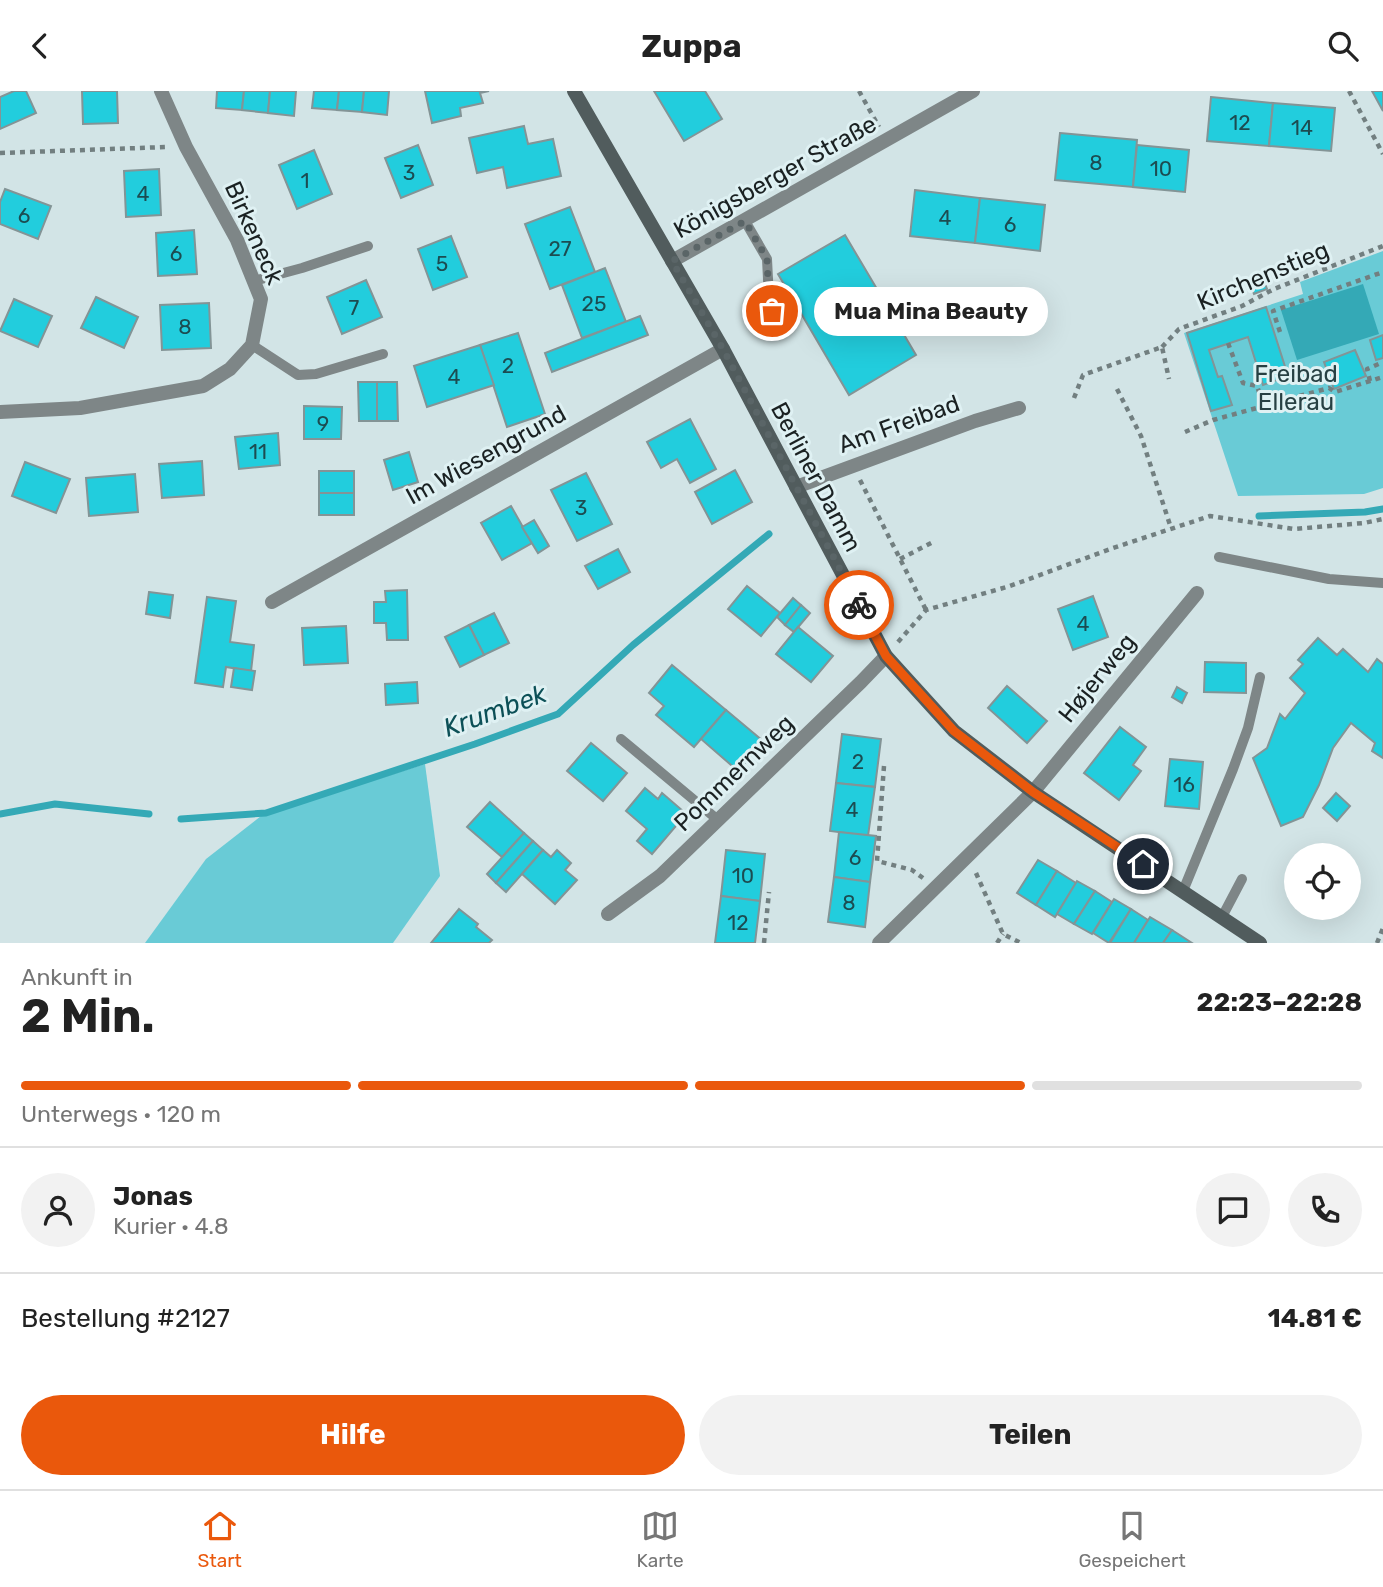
<!DOCTYPE html>
<html lang="de">
<head>
<meta charset="utf-8">
<style>
  body { margin:0; font-family:Rubik,sans-serif; background:#f2f2f2; color:#222; height:100vh; display:flex; flex-direction:column; font-size:26px; white-space:nowrap }
  * { box-sizing:border-box; margin:0 }
  p { font-size:23px; color:#767676 }
  .icon { flex:none; width:38px; height:38px; fill:none; stroke:currentColor; stroke-width:2; stroke-linecap:round; stroke-linejoin:round }
  .map { position:relative; height:852px; overflow:hidden }
  .sheet { display:flex; flex-direction:column; background:#fff; flex:1 }
  .sheet>* { flex:none }
  .tools { position:absolute; left:1284px; top:752px; display:grid; gap:14px }
  .tools a { display:grid; place-items:center; width:77px; height:77px; border-radius:50%; background:#fff; box-shadow:0 7px 28px #0002; font-size:35px }
  .pin { position:absolute; display:grid; place-items:center; width:60px; height:60px; color:#fff; margin:-30px; border:4px solid #fff; border-radius:50%; box-shadow:0 2px 7px #0007 }
  .courier { position:absolute; display:grid; place-items:center; width:70px; height:70px; margin:-35px; border:5px solid #ea580c; border-radius:50%; background:#fff; color:#222; box-shadow:0 2px 9px #0007 }
  .bubble { position:absolute; height:49px; border-radius:24px; background:#fff; box-shadow:0 7px 28px #0002; font-size:23px; font-weight:700; line-height:49px; text-align:center }
  .head em { font-style:normal; font-weight:700 }
  .head div { display:flex; flex-direction:column-reverse }
  .head { display:flex; align-items:center; justify-content:space-between; height:119px; padding:0 21px }
  h1 { font-size:46px; font-weight:700; line-height:52px }
  .bar { display:grid; grid-template-columns:repeat(4,1fr); gap:10px 7px; align-content:center; height:84px; padding:0 21px }
  .bar i { height:9px; border-radius:5px; background:#e0e0e0 }
  .bar .active { background:#ea580c }
  .bar p { grid-column:span 4 }
  .line { display:flex; align-items:center; gap:18px; padding:0 21px; border-top:2px solid #e0e0e0 }
  .line div { flex:1 }
  .round { display:grid; place-items:center; flex:none; width:74px; height:74px; border-radius:37px; background:#f2f2f2 }
  .button { display:flex; gap:14px; margin-top:auto; padding:14px 21px }
  .button a { flex:1; height:80px; border-radius:42px; background:#ea580c; color:#fff; font-size:28px; font-weight:700; line-height:80px; text-align:center }
  .button a+a { background:#f2f2f2; color:#222 }
  header { display:flex; justify-content:space-between; align-items:center; height:91px; padding:0 21px; background:#fff; font-size:32px; font-weight:700 }
  .tab-bar { display:flex; justify-content:space-around; align-items:center; height:98px; border-top:2px solid #e0e0e0; background:#fff; font-size:19px; color:#767676 }
  .tab-bar a { display:grid; justify-items:center; gap:4px }
  .tab-bar .active { color:#ea580c }
  .map>svg:first-child { display:block }
  .green { fill:#69cbd6 }
  .water { fill:#34a9b6 }
  .lines { fill:none; stroke-linecap:round; stroke-linejoin:round }
  .stream { stroke:#34a9b6; stroke-width:7 }
  .building { fill:#22cddd; stroke:#839496; stroke-width:2 }
  .path { stroke:#727f80; stroke-width:4.5; stroke-dasharray:5 5; stroke-linecap:butt }
  .service { stroke:#7e8687; stroke-width:10 }
  .minor { stroke:#7e8687; stroke-width:14 }
  .secondary { stroke:#515c5d; stroke-width:14 }
  .done { stroke:#5a6567; stroke-width:7; stroke-dasharray:0 12.6 }
  .route { stroke:#ea580c; stroke-width:9 }
  .labels { text-anchor:middle; dominant-baseline:central; stroke-width:6; stroke-linejoin:round; paint-order:stroke }
  .number-label { font-size:21px; fill:#1c4c51 }
  .street-label { font-size:24px; fill:#1a2122; stroke:#dff1f3 }
  .park-label { font-size:24px; fill:#274043; stroke:#dff1f3 }
  .water-label { font-size:26px; font-style:italic; fill:#0c5057; stroke:#dff1f3 }
</style>
</head>
<body>
<header><svg class="icon" aria-label="back" viewBox="0 0 24 24"><path d="M15 5l-7 7 7 7"/></svg>Zuppa<svg class="icon" aria-label="search" viewBox="0 0 24 24"><circle cx="10" cy="10" r="6"/><path d="M15 15l6 6"/></svg></header>
<div class="map">
<svg width="1383" height="852" viewBox="0 0 1383 852">
  <rect width="100%" height="100%" fill="#d2e4e6"/>
  <g class="green">
    <polygon points="1383,160 1383,397 1364,403 1238,405 1184,242 1303,203 1300,191"/>
    <polygon points="425,673 440,785 393,852 145,852 206,768 261,725"/>
  </g>
  <polygon class="water" points="1363,193 1379,243 1297,269 1281,219"/>
  <g class="lines">
    <g class="stream">
      <polyline points="1259,425 1365,421 1383,418"/>
      <polyline points="0,723 55,713 149,723"/>
      <polyline points="181,728 266,722 475,653 558,623 633,554 769,443"/>
    </g>
  </g>
  <g class="building">
    <polygon points="14,0 26,0 36,22 0,38 0,6"/>
    <polygon points="82,0 117,0 118,32 83,33"/>
    <polygon points="217,0 244,0 242,19 216,17"/>
    <polygon points="244,0 270,0 268,22 242,19"/>
    <polygon points="270,0 296,0 294,25 268,22"/>
    <polygon points="314,0 339,0 337,19 312,17"/>
    <polygon points="339,0 364,0 362,21 337,19"/>
    <polygon points="364,0 389,0 387,24 362,21"/>
    <polygon points="425,0 489,0 480,2 483,12 460,17 461,25 432,32"/>
    <polygon points="654,0 705,0 722,28 684,50"/>
    <polygon points="1372,0 1383,0 1383,20"/>
    <polygon points="1211,6 1273,12 1269,55 1207,50"/>
    <polygon points="1273,12 1335,17 1331,60 1269,55"/>
    <polygon points="524,35 528,53 553,48 561,85 507,97 503,76 477,82 469,47"/>
    <polygon points="1060,42 1137,49 1133,96 1055,89"/>
    <polygon points="418,54 433,94 401,107 385,67"/>
    <polygon points="1137,54 1189,59 1185,101 1133,96"/>
    <polygon points="314,59 332,103 297,118 279,74"/>
    <polygon points="159,78 161,124 126,126 124,80"/>
    <polygon points="5,98 51,115 38,148 0,133 0,111"/>
    <polygon points="915,99 980,107 975,152 910,145"/>
    <polygon points="980,107 1045,114 1040,160 975,152"/>
    <polygon points="570,116 595,181 550,198 525,133"/>
    <polygon points="194,139 197,183 158,185 156,142"/>
    <polygon points="845,144 916,264 849,304 778,183"/>
    <polygon points="451,145 467,186 433,199 418,158"/>
    <polygon points="605,177 626,231 582,247 562,194"/>
    <polygon points="1262,185 1267,198 1254,203 1249,190"/>
    <polygon points="366,189 382,226 342,243 327,206"/>
    <polygon points="96,206 138,226 124,257 81,237"/>
    <polygon points="14,208 52,225 38,256 0,240"/>
    <polygon points="209,212 211,257 162,259 160,214"/>
    <polygon points="1266,216 1288,285 1263,294 1248,246 1209,259 1218,286 1222,285 1232,314 1211,320 1187,242"/>
    <polygon points="640,225 648,244 552,281 545,262"/>
    <polygon points="518,242 545,323 507,336 480,254"/>
    <polygon points="1383,244 1383,267 1376,269 1370,249"/>
    <polygon points="480,254 494,294 427,316 414,275"/>
    <polygon points="1355,259 1366,285 1334,298 1324,271"/>
    <polygon points="358,291 377,291 377,330 359,330"/>
    <polygon points="377,291 397,291 398,330 377,330"/>
    <polygon points="304,315 342,316 341,348 304,348"/>
    <polygon points="690,328 716,378 690,392 677,368 661,377 647,351"/>
    <polygon points="278,342 280,374 239,378 235,346"/>
    <polygon points="409,361 418,391 393,399 384,369"/>
    <polygon points="202,370 204,404 162,407 159,373"/>
    <polygon points="25,371 70,388 56,422 12,405"/>
    <polygon points="735,379 752,411 712,433 695,401"/>
    <rect x="319" y="380" width="35" height="22"/>
    <polygon points="586,382 612,433 577,450 551,399"/>
    <polygon points="135,383 138,421 89,425 86,387"/>
    <rect x="319" y="402" width="35" height="22"/>
    <polygon points="511,415 532,452 502,469 481,432"/>
    <polygon points="534,429 549,455 538,462 522,436"/>
    <polygon points="618,458 630,481 598,498 585,475"/>
    <polygon points="747,495 780,522 761,545 728,518"/>
    <polygon points="407,499 408,549 387,549 386,532 374,532 374,511 386,511 385,500"/>
    <polygon points="149,501 173,504 170,527 146,523"/>
    <polygon points="1093,505 1108,546 1073,559 1058,518"/>
    <polygon points="207,506 236,510 230,551 254,554 251,580 226,576 223,596 195,592"/>
    <polygon points="793,507 801,514 785,534 777,526"/>
    <polygon points="801,514 810,522 794,541 785,534"/>
    <polygon points="494,522 509,552 484,564 469,534"/>
    <polygon points="469,534 484,564 460,576 445,546"/>
    <polygon points="346,535 348,572 304,574 302,537"/>
    <polygon points="798,536 833,565 811,591 776,563"/>
    <polygon points="1318,547 1337,564 1343,558 1368,581 1377,568 1383,573 1383,667 1372,660 1375,652 1351,632 1333,657 1319,694 1303,726 1281,735 1253,667 1267,657 1280,623 1285,628 1305,602 1290,587 1303,573 1298,569"/>
    <polygon points="1205,571 1246,572 1246,602 1204,601"/>
    <polygon points="672,574 726,619 694,656 656,624 664,615 649,602"/>
    <polygon points="234,577 255,580 252,599 231,596"/>
    <polygon points="417,591 418,612 386,614 385,593"/>
    <polygon points="1007,595 1047,630 1027,652 988,617"/>
    <polygon points="1177,596 1187,602 1182,612 1172,606"/>
    <polygon points="726,619 763,650 738,680 701,648"/>
    <polygon points="1120,636 1146,656 1133,674 1141,680 1119,709 1084,682"/>
    <polygon points="842,643 881,648 875,696 836,692"/>
    <polygon points="591,652 627,682 603,710 567,680"/>
    <polygon points="1170,668 1203,671 1199,718 1165,715"/>
    <polygon points="836,692 875,696 868,745 830,740"/>
    <polygon points="645,697 658,708 662,702 683,720 678,726 681,729 652,763 637,750 647,738 626,720"/>
    <polygon points="1336,702 1350,715 1337,730 1323,717"/>
    <polygon points="490,711 524,742 502,766 467,736"/>
    <polygon points="839,741 876,745 870,791 834,786"/>
    <polygon points="524,742 533,750 496,792 487,783"/>
    <polygon points="533,750 543,759 506,801 496,792"/>
    <polygon points="543,759 551,766 557,759 571,772 565,779 577,789 555,813 522,783"/>
    <polygon points="726,759 765,763 760,810 721,805"/>
    <polygon points="1038,769 1057,780 1036,814 1017,802"/>
    <polygon points="1057,780 1076,792 1055,826 1036,814"/>
    <polygon points="834,786 870,791 865,836 828,831"/>
    <polygon points="1077,790 1095,800 1074,833 1057,823"/>
    <polygon points="1095,800 1112,811 1092,843 1074,833"/>
    <polygon points="721,805 760,810 755,852 715,852"/>
    <polygon points="1114,808 1131,818 1109,852 1093,842"/>
    <polygon points="459,818 478,833 476,836 492,849 489,852 431,852"/>
    <polygon points="1131,818 1148,829 1134,852 1110,852"/>
    <polygon points="1150,826 1172,839 1163,852 1134,852"/>
    <polygon points="1172,839 1192,852 1163,852"/>
  </g>
  <g class="lines">
    <g class="path">
      <polyline points="859,0 879,36"/>
      <polyline points="1349,0 1383,63"/>
      <polyline points="0,62 167,56"/>
      <polyline points="1280,241 1273,220 1383,181"/>
      <polyline points="1228,252 1243,292 1257,295 1261,307 1276,302 1292,307 1329,297 1335,301 1383,286"/>
      <polyline points="1162,256 1179,238 1242,215 1274,198 1383,155"/>
      <polyline points="1370,290 1367,278 1383,271"/>
      <polyline points="1117,298 1141,345 1171,437"/>
      <polyline points="1074,307 1083,284 1162,256 1169,288"/>
      <polyline points="1185,341 1213,329 1264,315 1261,307"/>
      <polyline points="860,389 926,519"/>
      <polyline points="900,468 935,450"/>
      <polyline points="898,551 926,519 1010,495 1113,457 1210,425 1294,438 1364,432 1383,428"/>
      <polyline points="884,675 877,770 912,779 923,787"/>
      <polyline points="976,782 1003,843 1021,852"/>
      <polyline points="764,852 769,801"/>
      <polyline points="997,852 1003,843"/>
      <polyline points="1377,852 1383,837"/>
    </g>
    <g class="service">
      <polyline points="745,130 767,168 769,208 772,220"/>
      <polyline points="254,190 302,177 368,155"/>
      <polyline points="252,254 298,284 316,283 383,263"/>
      <polyline points="1219,466 1329,488 1383,492"/>
      <polyline points="621,648 718,729"/>
      <polyline points="1183,800 1233,678 1248,637 1260,586"/>
      <polyline points="1222,826 1242,788"/>
    </g>
    <g class="minor">
      <polyline points="672,170 973,0"/>
      <polyline points="0,321 80,317 203,295 230,278 252,254 261,208 237,149 186,56 161,0"/>
      <polyline points="796,396 975,330 1019,317"/>
      <polyline points="272,511 723,258"/>
      <polyline points="608,823 660,785 861,591 886,565"/>
      <polyline points="879,852 1033,701 1197,502"/>
    </g>
    <polyline class="secondary" points="574,0 723,258 886,565 954,640 1033,701 1260,852"/>
  </g>
  <g class="lines">
    <polyline class="done" points="772,220 769,208 767,168 745,130 672,170 723,258 859,514"/>
    <polyline class="route" points="859,514 886,565 954,640 1033,701 1143,773"/>
  </g>
  <g class="labels">
    <g class="number-label">
      <text x="1240" y="31">12</text>
      <text x="1302" y="36">14</text>
      <text x="1096" y="71">8</text>
      <text x="1161" y="77">10</text>
      <text x="409" y="81">3</text>
      <text x="305" y="89">1</text>
      <text x="143" y="102">4</text>
      <text x="24" y="124">6</text>
      <text x="945" y="126">4</text>
      <text x="1010" y="133">6</text>
      <text x="560" y="157">27</text>
      <text x="176" y="162">6</text>
      <text x="442" y="172">5</text>
      <text x="594" y="212">25</text>
      <text x="354" y="216">7</text>
      <text x="185" y="235">8</text>
      <text x="508" y="274">2</text>
      <text x="454" y="285">4</text>
      <text x="323" y="332">9</text>
      <text x="258" y="360">11</text>
      <text x="581" y="416">3</text>
      <text x="1083" y="532">4</text>
      <text x="858" y="670">2</text>
      <text x="1184" y="693">16</text>
      <text x="852" y="718">4</text>
      <text x="855" y="766">6</text>
      <text x="743" y="784">10</text>
      <text x="849" y="811">8</text>
      <text x="738" y="831">12</text>
    </g>
    <g class="street-label">
      <text transform="translate(775 86) rotate(-29)">Königsberger Straße</text>
      <text transform="translate(254 142) rotate(66)">Birkeneck</text>
      <text transform="translate(1263 185) rotate(-23)">Kirchenstieg</text>
      <text transform="translate(899 333) rotate(-20)">Am Freibad</text>
      <text transform="translate(486 364) rotate(-29)">Im Wiesengrund</text>
      <text transform="translate(816 386) rotate(62)">Berliner Damm</text>
      <text transform="translate(1097 587) rotate(-51)">Højerweg</text>
      <text transform="translate(734 682) rotate(-44)">Pommernweg</text>
    </g>
    <g class="park-label">
      <text x="1296" y="283">Freibad<tspan x="1296" dy="28">Ellerau</tspan></text>
    </g>
    <g class="water-label">
      <text transform="translate(495 620) rotate(-20)">Krumbek</text>
    </g>
  </g>
</svg>
<div class="tools">
<a><svg class="icon" aria-label="locate" viewBox="0 0 24 24"><circle cx="12" cy="12" r="6"/><path d="M12 2v4M12 18v4M2 12h4M18 12h4"/></svg></a>
</div>
<div class="pin" style="left:772px;top:220px;background:#ea580c"><svg class="icon" aria-label="bag" viewBox="0 0 24 24"><path d="M5 8h14l-1 12H6zM9 8a3 3 0 0 1 6 0"/></svg></div>
<div class="pin" style="left:1143px;top:773px;background:#1f2937"><svg class="icon" aria-label="home" viewBox="0 0 24 24"><path d="M3 11l9-7 9 7M6 9v11h12V9"/></svg></div>
<div class="courier" style="left:859px;top:514px"><svg class="icon" aria-label="bike" viewBox="0 0 24 24"><circle cx="6" cy="16" r="4"/><circle cx="18" cy="16" r="4"/><path d="M6 16l4-8h5l3 8M10 8l3 8H6M13 5h3"/></svg></div>
<div class="bubble" style="left:814px;top:196px;width:234px">Mua Mina Beauty</div>
</div>
<section class="sheet">
<div class="head"><div><h1>2 Min.</h1><p>Ankunft in</p></div><em>22:23–22:28</em></div>
<div class="bar"><i class="active"></i><i class="active"></i><i class="active"></i><i></i><p>Unterwegs · 120 m</p></div>
<div class="line" style="height:126px"><a class="round"><svg class="icon" aria-label="person" viewBox="0 0 24 24"><circle cx="12" cy="8" r="4"/><path d="M4 21q1-7 8-7t8 7"/></svg></a><div><b>Jonas</b><p>Kurier · 4.8</p></div><a class="round"><svg class="icon" aria-label="chat" viewBox="0 0 24 24"><path d="M4 5h16v11H9l-5 4z"/></svg></a><a class="round"><svg class="icon" aria-label="phone" viewBox="0 0 24 24"><path d="M5 4h4l2 5-3 2q2 4 5 5l2-3 5 2v4C11 20 4 13 5 4z"/></svg></a></div>
<div class="line" style="height:91px"><div>Bestellung #2127</div><b>14.81 €</b></div>
<div class="button"><a>Hilfe</a><a>Teilen</a></div>
</section>
<nav class="tab-bar">
<a class="active"><svg class="icon" aria-label="home" viewBox="0 0 24 24"><path d="M3 11l9-7 9 7M6 9v11h12V9"/></svg>Start</a>
<a><svg class="icon" aria-label="map" viewBox="0 0 24 24"><path d="M3 6l6-2 6 2 6-2v14l-6 2-6-2-6 2zM9 4v14M15 6v14"/></svg>Karte</a>
<a><svg class="icon" aria-label="saved" viewBox="0 0 24 24"><path d="M7 4h10v16l-5-4-5 4z"/></svg>Gespeichert</a>
</nav>
</body>
</html>
